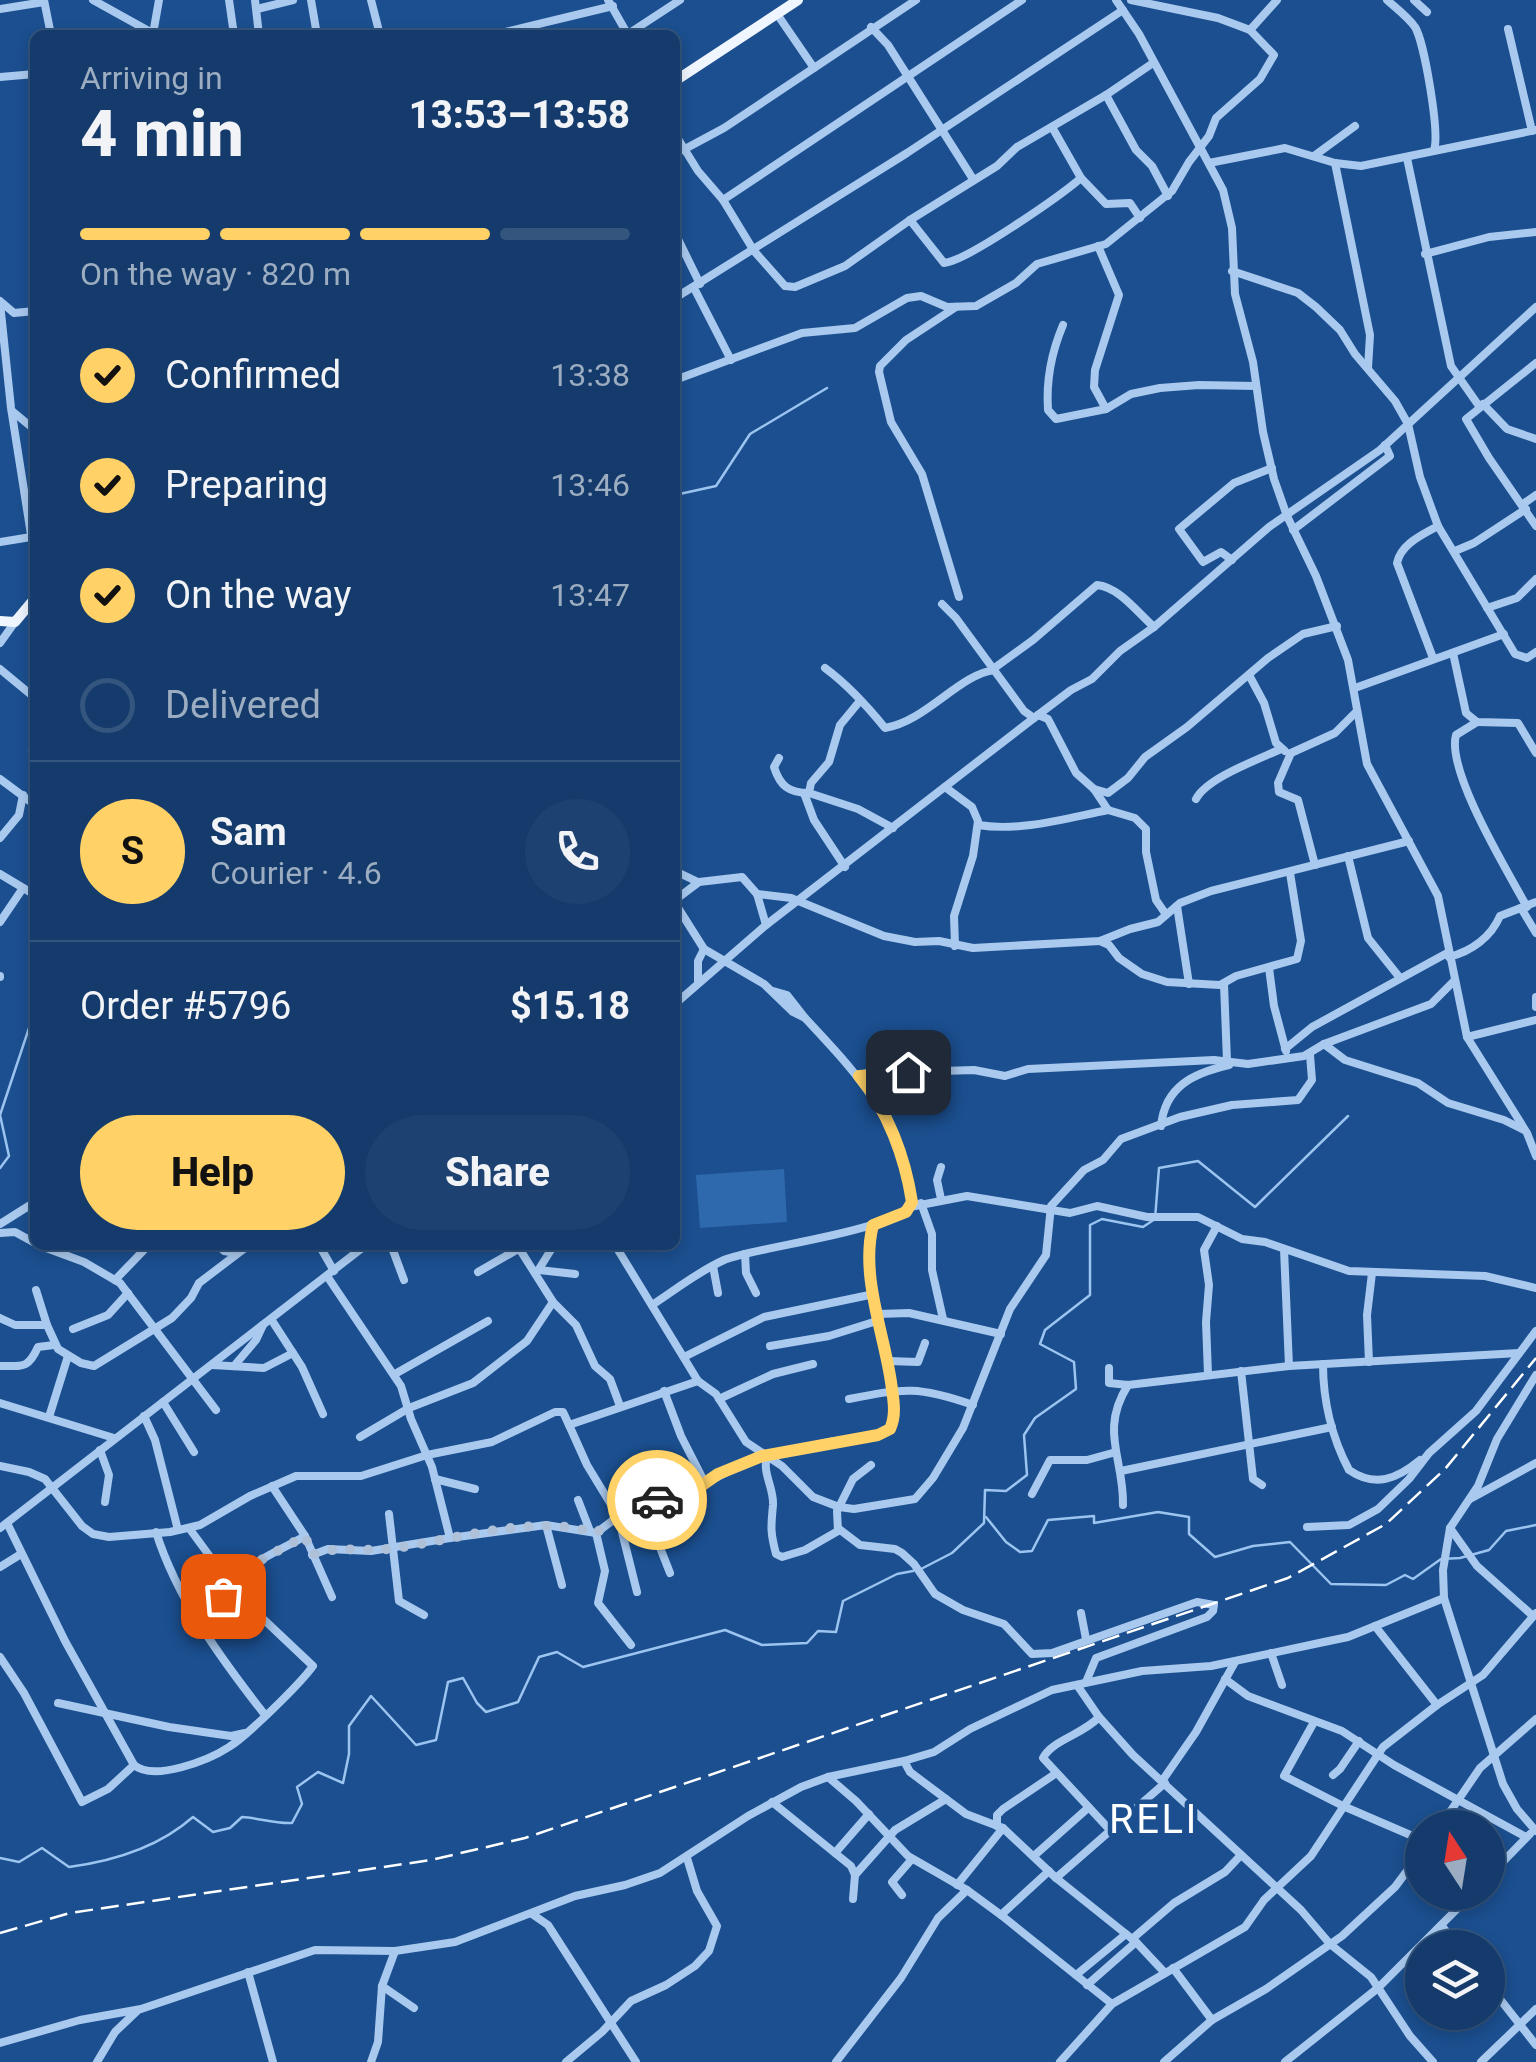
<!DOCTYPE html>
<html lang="en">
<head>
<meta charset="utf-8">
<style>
  body { margin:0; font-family:Roboto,sans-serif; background:#1d4271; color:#f1f3f6; height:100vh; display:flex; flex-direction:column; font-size:38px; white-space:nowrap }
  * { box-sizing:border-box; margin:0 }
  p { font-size:32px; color:#9dadc1 }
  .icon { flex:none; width:55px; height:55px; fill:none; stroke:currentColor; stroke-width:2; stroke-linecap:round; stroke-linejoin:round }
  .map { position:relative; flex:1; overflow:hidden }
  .panel { position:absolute; left:30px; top:30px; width:650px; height:1220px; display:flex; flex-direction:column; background:#143b6b; border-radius:15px; box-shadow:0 5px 15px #0003,0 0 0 2px #33557e }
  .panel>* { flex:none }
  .needle { width:65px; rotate:348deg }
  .buttons { position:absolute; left:1405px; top:1810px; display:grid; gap:20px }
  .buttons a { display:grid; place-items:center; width:100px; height:100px; border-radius:50%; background:#143b6b; box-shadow:0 5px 15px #0003,0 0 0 2px #33557e; font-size:50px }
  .pin { position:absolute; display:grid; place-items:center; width:85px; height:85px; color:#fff; margin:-42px; border-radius:20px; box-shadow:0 5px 15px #0006 }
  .courier { position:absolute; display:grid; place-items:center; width:100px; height:100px; margin:-50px; border:8px solid #ffd166; border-radius:50%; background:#fff; color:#222; box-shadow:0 2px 12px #0007 }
  .overview em { font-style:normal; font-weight:800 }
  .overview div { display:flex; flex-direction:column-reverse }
  .overview { display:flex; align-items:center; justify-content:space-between; height:170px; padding:0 50px }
  h1 { font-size:65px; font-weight:800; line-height:75px }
  .bar { display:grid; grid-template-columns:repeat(4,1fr); gap:15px 10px; align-content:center; height:120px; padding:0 50px }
  .bar i { height:12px; border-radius:8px; background:#33557e }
  .bar .active { background:#ffd166 }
  .bar p { grid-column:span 4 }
  .line { display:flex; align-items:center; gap:25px; padding:0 50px; border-top:2px solid #33557e }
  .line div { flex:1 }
  .round { display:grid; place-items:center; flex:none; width:105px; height:105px; border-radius:52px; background:#1d4271 }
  ol { padding:0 50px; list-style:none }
  li { display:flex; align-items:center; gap:30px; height:110px }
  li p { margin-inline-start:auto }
  li .icon { padding:10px; border-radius:50%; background:#ffd166; color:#111; stroke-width:4 }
  li:last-child { color:#9dadc1 }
  li i { width:55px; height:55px; border:5px solid #33557e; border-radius:50% }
  .cta { display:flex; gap:20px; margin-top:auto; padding:20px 50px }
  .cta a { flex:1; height:115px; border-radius:60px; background:#ffd166; color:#111; font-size:40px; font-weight:800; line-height:115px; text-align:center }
  .cta a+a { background:#1d4271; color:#f1f3f6 }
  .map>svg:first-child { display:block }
  .green { fill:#2e69ad }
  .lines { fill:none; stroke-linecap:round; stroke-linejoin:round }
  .stream { stroke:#9cc4f0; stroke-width:2.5 }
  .minor { stroke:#a9c9ee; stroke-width:8 }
  .major { stroke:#f0f6ff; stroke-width:10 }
  .rail { stroke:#fff; stroke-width:2.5; stroke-dasharray:18 8; stroke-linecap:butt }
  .done { stroke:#afc1d8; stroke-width:10; stroke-dasharray:0 18 }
  .route { stroke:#ffd166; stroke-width:12 }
  .labels { text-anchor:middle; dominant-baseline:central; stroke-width:9; stroke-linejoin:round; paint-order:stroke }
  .quarter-label { font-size:40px; letter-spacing:2.5px; fill:#fff; stroke:#1b4f8f }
</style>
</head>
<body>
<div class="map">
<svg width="1536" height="2062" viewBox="0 0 1536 2062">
  <rect width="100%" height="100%" fill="#1b4f8f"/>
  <polygon class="green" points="784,1169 787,1222 700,1228 696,1175"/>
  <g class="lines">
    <g class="stream">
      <polyline points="675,495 716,486 750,434 827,388"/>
      <polyline points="0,1168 9,1156 0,1115 35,1010"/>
      <polyline points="986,1517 1006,1542 1020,1552 1032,1551 1048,1520 1094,1516 1094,1523 1158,1512 1189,1517 1189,1534 1215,1557 1253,1546 1290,1542 1331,1584 1386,1585 1405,1575 1413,1579 1441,1559 1460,1558 1489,1550 1506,1531 1536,1525"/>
      <polyline points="921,1569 952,1553 984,1523 985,1490 1006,1491 1027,1475 1024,1435 1035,1418 1076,1389 1074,1362 1040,1344 1045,1330 1090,1295 1090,1225 1102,1219 1143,1227 1155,1219 1159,1168 1198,1161 1255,1207 1348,1116"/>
      <path d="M0,1858L19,1862L42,1848L69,1867C114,1861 159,1847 193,1817L213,1832L230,1828L242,1817C259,1818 275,1824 292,1823L302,1804L297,1787L318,1772L343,1783L349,1754V1726L371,1696L416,1745L436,1740L448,1682L463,1678L477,1703L486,1712L518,1702L539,1657L557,1652L583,1667L725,1630L762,1645L807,1643L818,1631L836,1632L843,1601L897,1574L913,1571"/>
    </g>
    <g class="minor">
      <polyline points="44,0 51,35"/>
      <polyline points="93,0 156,35"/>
      <polyline points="229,0 234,35"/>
      <polyline points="255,0 259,35"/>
      <polyline points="311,0 317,35"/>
      <polyline points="371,0 380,35"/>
      <polyline points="608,0 628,35"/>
      <polyline points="1116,0 1139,34 1223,190 1232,228 1235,294 1253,362 1263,432 1274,479 1287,516 1316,576 1348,660 1367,764 1438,896 1467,1037 1527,1133 1536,1156"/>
      <polyline points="1131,0 1218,18 1250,30 1277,0"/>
      <path d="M1387,0C1396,8 1408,17 1415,27C1424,41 1440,133 1434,150"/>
      <polyline points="1414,0 1427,12"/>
      <polyline points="0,9 44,2"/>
      <polyline points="257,9 293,0"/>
      <polyline points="777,14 814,68"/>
      <polyline points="871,27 888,45 973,179"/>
      <polyline points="1508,29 1532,131"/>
      <polyline points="153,34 159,0"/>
      <polyline points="628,34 680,0"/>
      <polyline points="459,35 497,34 613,6"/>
      <polyline points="0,77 35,74"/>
      <polyline points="1106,95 1136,150 1152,166 1168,196"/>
      <polyline points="675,134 698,171 723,200 754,251 785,286 795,287 845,266 910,220 997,166 1017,147 1106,95 1153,63"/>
      <polyline points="683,150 724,128 916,0"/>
      <polyline points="1314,156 1355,126"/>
      <polyline points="1407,158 1451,366 1479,406"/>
      <polyline points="1209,163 1285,148 1335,163 1361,166 1536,130"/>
      <polyline points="1335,163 1370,335 1368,368"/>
      <polyline points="1081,178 1106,204 1130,203 1140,218"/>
      <polyline points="723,200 1022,0"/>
      <path d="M910,220L944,263C967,261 1060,196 1081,178L1052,127"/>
      <polyline points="675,233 700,284"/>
      <polyline points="1098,246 1119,295 1095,370 1094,387 1106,409"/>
      <polyline points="1425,254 1489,237 1536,232"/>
      <polyline points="1232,271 1298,293 1316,307 1340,330 1355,354 1395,401 1408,424 1420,477 1438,526 1515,654 1527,658 1536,652"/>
      <polyline points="694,288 731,360"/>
      <polyline points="675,298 907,153 1123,10"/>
      <polyline points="0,301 14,313 35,311"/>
      <polyline points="0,303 11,408 35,560"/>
      <polyline points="956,307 906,340 880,366 879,372 891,422 922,474 959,597"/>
      <path d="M1063,325C1052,351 1046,381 1048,410L1056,419L1106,409L1131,394L1160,388L1199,385L1256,386"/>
      <polyline points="1536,363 1466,419 1489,458 1536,526"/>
      <polyline points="675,380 802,333 855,328 907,298 921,296 947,307 976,306 1016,283 1037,264 1106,244 1172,191 1189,162 1209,136 1216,118 1260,79 1274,55 1250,30"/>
      <polyline points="1483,404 1507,429 1536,439"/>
      <polyline points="12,411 35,430"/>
      <polyline points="1523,504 1536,495"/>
      <polyline points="1293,530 1390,456 1385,445"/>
      <polyline points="0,542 31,537"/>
      <polyline points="1455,551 1474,543 1526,509"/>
      <polyline points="1232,560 1221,552 1203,562 1179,529 1234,483 1272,468"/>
      <polyline points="942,604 956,618 1024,711 1034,718"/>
      <polyline points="1487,608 1517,598 1536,579"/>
      <polyline points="0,643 15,622"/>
      <polyline points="1453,653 1466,713 1477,722 1518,723 1536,753"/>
      <path d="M1433,658L1397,563C1401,544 1422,535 1438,526"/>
      <path d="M825,668C848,685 868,707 885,728C927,721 959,674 995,670"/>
      <polyline points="0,669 35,698"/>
      <path d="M993,669L1033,640L1097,585C1119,587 1138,613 1154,627"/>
      <polyline points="1249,675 1264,703 1276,743 1285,751"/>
      <polyline points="1355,688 1504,634"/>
      <polyline points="859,702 840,725 829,762 811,783 809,793 858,809 893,828"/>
      <polyline points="1038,715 1048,719 1076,773 1094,789 1108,810 1135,818 1146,829 1146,852 1156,900 1165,913"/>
      <path d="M1477,722L1456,735C1446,771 1508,872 1527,907"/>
      <polyline points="32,750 35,746"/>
      <path d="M779,758L774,767C780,786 789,793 809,793"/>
      <polyline points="0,779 35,805"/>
      <polyline points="945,787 972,807 978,821 973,856 954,916 955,946"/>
      <polyline points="1094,789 1108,793 1128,778 1145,757 1187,727 1268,658 1303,634 1337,626"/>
      <polyline points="804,793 814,820 845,867"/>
      <path d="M1196,799C1207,778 1257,760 1281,749"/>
      <path d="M978,825C1020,832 1067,818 1108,810"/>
      <polyline points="0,838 19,815 23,795"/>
      <polyline points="1348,856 1368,938 1400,978"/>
      <polyline points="1315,865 1298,800 1279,792 1278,783 1291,753 1335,733 1357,711"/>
      <polyline points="675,871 698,882"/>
      <polyline points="0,874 35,895"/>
      <polyline points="757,894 791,898 884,936 915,942 939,941 973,948 1100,941 1130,929 1158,922 1180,903 1211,891 1409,841"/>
      <polyline points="675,900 699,882 742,877 757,894 766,925"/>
      <polyline points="1177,906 1189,984"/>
      <polyline points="1521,908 1536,933"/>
      <polyline points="0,922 23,888"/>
      <polyline points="1100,941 1109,945 1119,958 1142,974 1167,982 1220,985 1236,976 1297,959 1301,941 1290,873"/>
      <path d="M1449,957C1472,951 1491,937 1500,916L1536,902"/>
      <polyline points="1269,968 1274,1006 1286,1051"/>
      <polyline points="0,976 0,977"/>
      <polyline points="698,983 698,961 704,949"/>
      <polyline points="1224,984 1227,1061"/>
      <polyline points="773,991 787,995 805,1018"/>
      <polyline points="1536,997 1536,1007"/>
      <polyline points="675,1004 766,925 1034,718 1071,690 1092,679 1120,651 1154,627 1269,527 1380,450 1536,307"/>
      <polyline points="1467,1037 1536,1020"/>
      <polyline points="1324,1044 1345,1060 1418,1083 1448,1103 1504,1120 1524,1130"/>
      <polyline points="1285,1049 1312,1027 1449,952"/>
      <path d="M859,1076C873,1075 899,1069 908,1072L974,1070L1005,1076L1028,1069L1214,1060L1248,1064L1304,1056L1324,1044L1431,1004L1454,981"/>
      <path d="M1161,1126C1165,1086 1194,1073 1229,1065"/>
      <polyline points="941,1199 937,1180 941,1167"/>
      <polyline points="921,1203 932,1234 932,1270 943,1319"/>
      <polyline points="910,1207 967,1196 1070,1213 1097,1206 1147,1217 1198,1217 1242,1239 1265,1242 1349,1271 1485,1276 1536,1288"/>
      <polyline points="0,1224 35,1202"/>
      <polyline points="0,1233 15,1232 35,1243"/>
      <polyline points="38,1245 84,1262 120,1283 216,1410"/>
      <polyline points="218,1245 224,1251 236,1253"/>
      <polyline points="319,1245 334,1271"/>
      <polyline points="391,1245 404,1280"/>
      <polyline points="615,1245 698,1381 716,1394 746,1442 782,1466 813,1497 839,1507 854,1509 915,1499 933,1478 963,1428 1010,1309 1046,1255 1051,1206 1084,1170 1103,1160 1121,1139 1180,1117 1232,1105 1298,1100 1312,1080 1310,1055"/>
      <polyline points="1284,1249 1289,1366"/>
      <polyline points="745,1254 746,1273 756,1293"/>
      <polyline points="713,1266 718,1293"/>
      <polyline points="539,1269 554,1245"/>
      <polyline points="539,1270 575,1274"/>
      <polyline points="478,1272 520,1248"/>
      <path d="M327,1276L401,1386L411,1419L432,1467L450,1538L546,1525L596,1533L628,1509L690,1491L749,1461L829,1442L878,1435L890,1429C897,1414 893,1398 891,1382C884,1332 861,1276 873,1225"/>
      <polyline points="115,1280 143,1251"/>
      <polyline points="36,1290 47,1325"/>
      <polyline points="553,1302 576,1325 595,1366 610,1379 620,1406"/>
      <path d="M652,1305C675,1290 699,1271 724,1260C758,1246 901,1231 911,1202C899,1117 860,1077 805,1018L793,1012L764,984L704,949L675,903"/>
      <polyline points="878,1314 909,1313 1001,1334"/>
      <polyline points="0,1318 15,1325 47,1325 58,1349 81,1363 94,1366 172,1318 191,1298 199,1283 249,1245"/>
      <polyline points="271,1319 302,1367 323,1414"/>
      <polyline points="73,1329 108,1315 128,1293"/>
      <polyline points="770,1346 829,1336 880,1320"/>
      <polyline points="684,1357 764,1317 874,1294"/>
      <polyline points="888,1361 918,1362 925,1343"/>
      <polyline points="1369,1362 1367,1315 1372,1273"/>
      <path d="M1323,1364C1323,1400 1332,1438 1349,1470C1375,1488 1397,1479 1420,1460"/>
      <polyline points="212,1365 264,1368 293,1353"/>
      <path d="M0,1366C23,1366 28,1369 38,1347L54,1345"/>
      <polyline points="234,1366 256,1340 263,1325"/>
      <polyline points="1109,1368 1109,1383 1128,1385 1289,1366 1519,1353"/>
      <polyline points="1241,1371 1253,1479 1262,1485"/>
      <polyline points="395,1374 488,1321"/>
      <polyline points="1208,1374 1206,1322 1209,1285 1204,1250 1217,1226"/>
      <polyline points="1536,1375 1497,1439 1478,1486 1450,1528 1443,1570 1444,1598 1503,1784 1517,1809 1536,1831"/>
      <polyline points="664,1391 681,1436 705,1483"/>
      <polyline points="719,1399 773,1374 813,1364"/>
      <path d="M849,1399C904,1388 919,1386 973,1405"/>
      <polyline points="163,1402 194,1452"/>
      <polyline points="0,1403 114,1438"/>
      <polyline points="144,1416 155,1440 178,1530"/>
      <polyline points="49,1417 68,1356"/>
      <polyline points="569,1425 587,1465 618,1516 637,1592"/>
      <polyline points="360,1437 409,1408 473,1383 527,1341 553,1302 517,1245"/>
      <polyline points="100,1450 109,1475 105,1502"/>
      <path d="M767,1456C762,1474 774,1487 773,1505C771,1527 770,1531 776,1554L782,1557L805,1550L838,1531L837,1511L853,1479L871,1465"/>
      <polyline points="0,1466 29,1472 45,1479 82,1526 93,1534 109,1537 170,1532 200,1525 250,1496 296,1476 361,1476 427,1455 492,1442 555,1412 563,1412 569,1425 698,1381"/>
      <polyline points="1121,1471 1332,1427"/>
      <polyline points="435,1479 475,1489"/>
      <polyline points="272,1486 305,1536 332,1597"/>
      <polyline points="1032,1494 1050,1460 1087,1460 1116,1452"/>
      <polyline points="1470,1499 1536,1463"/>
      <polyline points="578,1500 590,1531"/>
      <polyline points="643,1504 670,1573"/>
      <path d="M1123,1505C1124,1458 1099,1431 1128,1385"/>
      <polyline points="389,1514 399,1601 424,1615"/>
      <path d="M7,1523L65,1641L134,1765C154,1782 209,1760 229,1747C248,1735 300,1684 313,1666L239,1596L189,1528"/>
      <polyline points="546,1525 562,1585"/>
      <polyline points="1307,1527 1349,1525 1378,1509 1409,1479 1429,1453 1476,1411 1536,1331"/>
      <polyline points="0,1528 366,1245"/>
      <polyline points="1450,1528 1477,1566 1533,1616"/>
      <polyline points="839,1529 860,1545 895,1549 902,1553 914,1564 935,1594 963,1610 1004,1624 1032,1654 1052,1653 1197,1602 1214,1605 1213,1611 1207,1617 1096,1658 1086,1682"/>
      <path d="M156,1532C177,1599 222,1660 265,1715"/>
      <polyline points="596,1533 605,1571 598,1603 631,1645"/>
      <polyline points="312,1555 328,1549 371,1551 450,1538"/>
      <polyline points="0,1567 21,1554"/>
      <polyline points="1081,1613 1086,1639"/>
      <path d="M197,1619C217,1604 229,1584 249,1568C265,1555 287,1547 305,1536"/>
      <polyline points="1375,1626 1437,1705"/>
      <polyline points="1271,1653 1282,1685"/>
      <polyline points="0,1657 24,1693 82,1802 108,1789 134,1765"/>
      <polyline points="1225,1679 1248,1696 1342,1731 1394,1765 1526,1837"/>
      <polyline points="1077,1685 1099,1717 1133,1755 1301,1910 1330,1944 1371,1977 1410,2036 1433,2062"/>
      <polyline points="58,1703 169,1727 231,1736 245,1733"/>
      <path d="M1099,1717C1084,1734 1052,1740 1043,1758L1110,1830"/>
      <polyline points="1314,1722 1284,1776 1343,1806 1422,1840"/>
      <polyline points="904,1761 910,1772 966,1814 1003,1828 1056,1878 1136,1942 1165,1973"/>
      <polyline points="1333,1775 1340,1769 1359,1741"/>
      <polyline points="828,1777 856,1801 908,1856 967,1890 1001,1915 1112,2004"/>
      <polyline points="1162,1781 1196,1732 1235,1662"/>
      <polyline points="772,1802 851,1866 855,1875 853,1899"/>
      <polyline points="997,1826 997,1815 1003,1809 1055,1774"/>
      <polyline points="1439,1828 1480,1768 1536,1719"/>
      <polyline points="835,1853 869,1814"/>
      <polyline points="1035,1855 1088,1808"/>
      <polyline points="855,1875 895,1830 946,1799"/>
      <polyline points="1488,1877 1530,1834"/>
      <polyline points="1056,1878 1165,1783"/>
      <polyline points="957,1885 1003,1828"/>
      <polyline points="902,1895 892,1882 912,1859"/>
      <polyline points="532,1914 548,1925 636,2062"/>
      <polyline points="1001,1915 1049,1871"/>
      <polyline points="1442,1926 1459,1948"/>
      <polyline points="1132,1939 1174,1903 1225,1872 1241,1855"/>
      <polyline points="1173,1968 1212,2020"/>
      <polyline points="248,1972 273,2062"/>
      <polyline points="1076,1975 1126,1934"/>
      <polyline points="1488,1984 1536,2045"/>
      <polyline points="1087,1985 1136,1942"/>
      <polyline points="382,1986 414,2008"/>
      <polyline points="0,2043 80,2020 141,2009 315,1950 395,1951 455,1942 575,1896 625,1885 660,1873 748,1816 801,1787 828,1777 904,1761 934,1752 970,1729 1052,1690 1142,1671 1211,1666 1324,1642 1348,1637 1444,1598"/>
      <polyline points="97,2062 115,2032 137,2011"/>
      <polyline points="371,2062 378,2042 382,1986 395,1951"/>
      <polyline points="566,2062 602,2032 631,2001 666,1985 695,1966 709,1951 717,1926 697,1891 687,1858"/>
      <polyline points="836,2062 901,1978 938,1918 967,1890"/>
      <polyline points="1060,2062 1112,2004 1245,1927 1264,1900 1311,1856 1383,1747 1437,1705 1483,1675 1536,1613"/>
      <polyline points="1164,2062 1212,2020 1266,1989 1342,1936 1395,1887 1422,1851"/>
      <polyline points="1285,2062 1378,1988 1474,1892"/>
      <polyline points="1481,2062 1536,2009"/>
    </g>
    <g class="major">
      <polyline points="675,81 798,0"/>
      <polyline points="0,621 15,622 35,598"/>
    </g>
    <polyline class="rail" points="0,1933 70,1913 431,1860 525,1838 1288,1578 1386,1524 1445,1469 1536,1358"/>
  </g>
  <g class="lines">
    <path class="done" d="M223,1596L252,1565L305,1536L312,1555C337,1545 363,1552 389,1549C454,1541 531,1513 596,1533L628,1510L657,1500"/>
    <path class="route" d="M657,1500L698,1488L718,1474L762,1456L878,1435L890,1429C897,1414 893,1398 891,1382C884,1333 860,1275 873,1225L906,1212L912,1202C905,1157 888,1111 859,1076C873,1076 898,1068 908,1072"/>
  </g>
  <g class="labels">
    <g class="quarter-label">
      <text x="1154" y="1819">RELI</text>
    </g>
  </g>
</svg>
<div class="buttons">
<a><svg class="needle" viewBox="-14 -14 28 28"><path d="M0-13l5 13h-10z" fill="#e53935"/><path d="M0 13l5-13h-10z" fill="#9dadc1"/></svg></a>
<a><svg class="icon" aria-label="layers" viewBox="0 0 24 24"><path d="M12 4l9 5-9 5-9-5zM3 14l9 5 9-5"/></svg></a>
</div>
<div class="pin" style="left:223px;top:1596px;background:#ea580c"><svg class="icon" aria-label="bag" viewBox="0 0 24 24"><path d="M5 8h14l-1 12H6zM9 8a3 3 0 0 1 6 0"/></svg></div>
<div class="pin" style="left:908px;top:1072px;background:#1f2937"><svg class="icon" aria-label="home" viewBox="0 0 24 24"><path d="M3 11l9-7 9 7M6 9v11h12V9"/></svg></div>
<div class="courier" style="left:657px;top:1500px"><svg class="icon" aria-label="car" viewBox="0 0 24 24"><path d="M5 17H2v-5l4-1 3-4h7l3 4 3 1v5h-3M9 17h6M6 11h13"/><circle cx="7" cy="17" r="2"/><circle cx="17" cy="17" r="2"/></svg></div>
<section class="panel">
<div class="overview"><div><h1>4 min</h1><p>Arriving in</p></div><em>13:53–13:58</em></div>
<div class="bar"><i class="active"></i><i class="active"></i><i class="active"></i><i></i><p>On the way · 820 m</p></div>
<ol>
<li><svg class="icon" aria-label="check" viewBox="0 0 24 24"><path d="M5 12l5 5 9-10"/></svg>Confirmed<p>13:38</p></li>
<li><svg class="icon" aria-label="check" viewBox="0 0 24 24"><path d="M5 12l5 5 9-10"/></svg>Preparing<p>13:46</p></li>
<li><svg class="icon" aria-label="check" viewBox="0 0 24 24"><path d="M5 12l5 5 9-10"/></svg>On the way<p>13:47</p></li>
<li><i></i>Delivered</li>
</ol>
<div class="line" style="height:180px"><b class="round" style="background:#ffd166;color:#111">S</b><div><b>Sam</b><p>Courier · 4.6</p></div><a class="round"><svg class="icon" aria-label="phone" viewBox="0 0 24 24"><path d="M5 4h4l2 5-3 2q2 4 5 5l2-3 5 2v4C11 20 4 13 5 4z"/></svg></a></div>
<div class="line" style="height:130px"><div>Order #5796</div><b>$15.18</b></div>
<div class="cta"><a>Help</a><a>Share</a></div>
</section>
</div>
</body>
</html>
